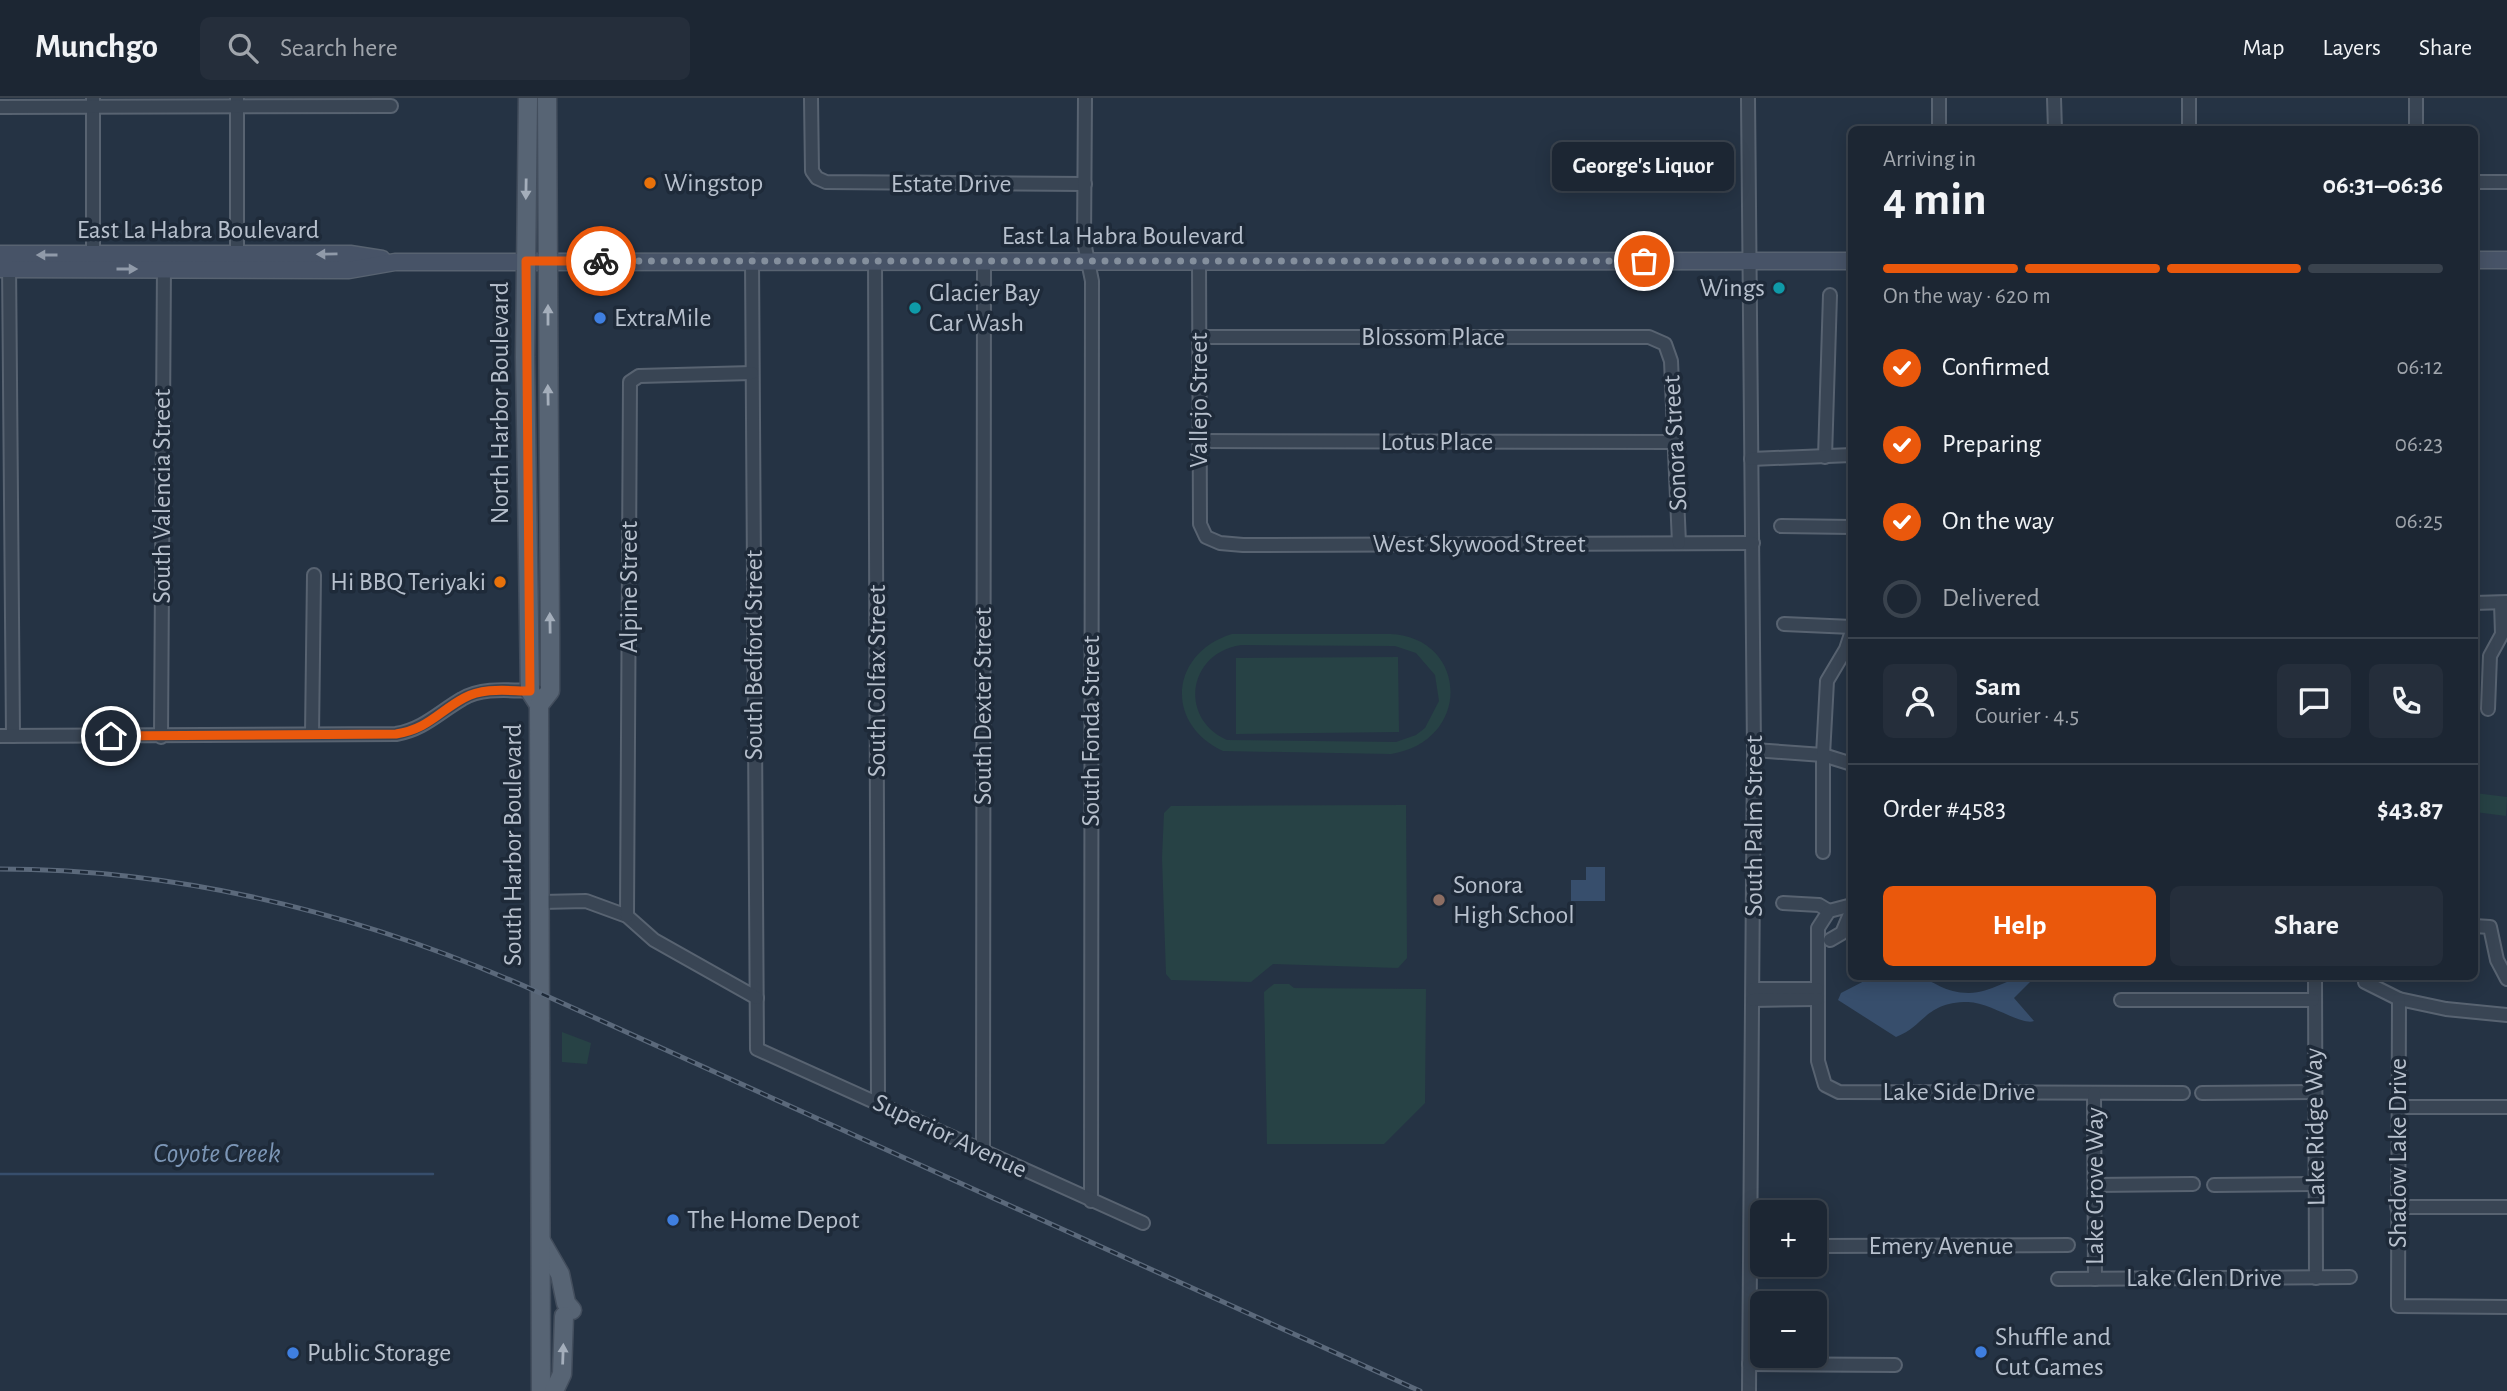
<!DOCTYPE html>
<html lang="en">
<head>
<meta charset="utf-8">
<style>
  body { margin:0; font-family:"Alegreya Sans",sans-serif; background:#252e3b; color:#f1f3f6; height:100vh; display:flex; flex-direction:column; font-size:26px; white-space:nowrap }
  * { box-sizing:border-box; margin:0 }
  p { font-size:23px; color:#a0a5ac }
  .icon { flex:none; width:38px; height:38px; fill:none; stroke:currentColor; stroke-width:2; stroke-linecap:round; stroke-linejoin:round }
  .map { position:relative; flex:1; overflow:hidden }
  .side { position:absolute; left:1848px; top:28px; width:630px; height:854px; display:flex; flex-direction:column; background:#1c2633; border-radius:10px; box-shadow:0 4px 18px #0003,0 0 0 2px #3a434e }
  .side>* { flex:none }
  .buttons { position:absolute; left:1750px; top:1102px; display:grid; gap:14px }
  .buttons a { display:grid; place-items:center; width:77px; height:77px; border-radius:10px; background:#1c2633; box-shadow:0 4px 18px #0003,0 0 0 2px #3a434e; font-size:35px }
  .pin { position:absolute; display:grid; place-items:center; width:60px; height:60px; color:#fff; margin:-30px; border:4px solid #fff; border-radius:50%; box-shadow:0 2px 7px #0007 }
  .courier { position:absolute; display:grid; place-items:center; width:70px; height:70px; margin:-35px; border:5px solid #ea580c; border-radius:50%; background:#fff; color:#222; box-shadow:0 2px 9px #0007 }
  .bubble { position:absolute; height:49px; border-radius:10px; background:#1c2633; box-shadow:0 4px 18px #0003,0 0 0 2px #3a434e; font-size:23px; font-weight:600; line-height:49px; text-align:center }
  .summary em { font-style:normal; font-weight:600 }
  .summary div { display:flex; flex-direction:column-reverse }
  .summary { display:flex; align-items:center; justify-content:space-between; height:119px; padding:0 35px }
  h1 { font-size:46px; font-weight:600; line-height:52px }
  .bar { display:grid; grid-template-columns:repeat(4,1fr); gap:10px 7px; align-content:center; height:84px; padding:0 35px }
  .bar i { height:9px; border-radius:5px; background:#3a434e }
  .bar .on { background:#ea580c }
  .bar p { grid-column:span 4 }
  .line { display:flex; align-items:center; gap:18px; padding:0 35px; border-top:2px solid #3a434e }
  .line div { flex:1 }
  .round { display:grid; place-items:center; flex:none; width:74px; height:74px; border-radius:10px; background:#252e3b }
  ol { padding:0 35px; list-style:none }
  li { display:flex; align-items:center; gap:21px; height:77px }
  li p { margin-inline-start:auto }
  li .icon { padding:7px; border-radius:50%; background:#ea580c; color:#fff; stroke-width:4 }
  li:last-child { color:#a0a5ac }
  li i { width:38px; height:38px; border:4px solid #3a434e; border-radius:50% }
  .cta { display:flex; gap:14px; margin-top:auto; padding:14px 35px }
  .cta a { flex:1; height:80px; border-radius:10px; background:#ea580c; color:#fff; font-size:28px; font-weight:600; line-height:80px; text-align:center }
  .cta a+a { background:#252e3b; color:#f1f3f6 }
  header { display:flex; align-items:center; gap:42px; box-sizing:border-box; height:98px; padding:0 35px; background:#1c2633; border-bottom:2px solid #3a434e }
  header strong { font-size:33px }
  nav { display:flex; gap:38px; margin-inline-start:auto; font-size:24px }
  .search { width:490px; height:63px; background:#252e3b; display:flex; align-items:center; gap:18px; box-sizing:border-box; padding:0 24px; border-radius:10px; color:#a0a5ac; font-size:26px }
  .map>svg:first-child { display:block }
  .green { fill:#274245; fill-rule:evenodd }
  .water { fill:#374e6c }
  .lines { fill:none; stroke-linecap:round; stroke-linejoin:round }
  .stream { stroke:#374e6c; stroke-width:2.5 }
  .minor-casing { stroke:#586371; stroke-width:16 }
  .secondary-casing { stroke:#586371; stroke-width:19 }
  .primary-casing { stroke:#434e5d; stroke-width:21 }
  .minor { stroke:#394554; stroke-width:12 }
  .secondary { stroke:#475367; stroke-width:16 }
  .primary { stroke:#576474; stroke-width:18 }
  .rail-casing { stroke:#5b697b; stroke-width:5 }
  .rail { stroke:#1e2a39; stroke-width:2.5; stroke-dasharray:8; stroke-linecap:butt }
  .oneway { fill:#a4aebb }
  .oneway2 { fill:#909aa9 }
  .done { stroke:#848f9d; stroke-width:7; stroke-dasharray:0 12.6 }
  .route { stroke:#ea580c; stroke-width:9 }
  .food-dot { fill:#e8710a; stroke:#1e2a39; stroke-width:2.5 }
  .culture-dot { fill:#0f9aa8; stroke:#1e2a39; stroke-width:2.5 }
  .shop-dot { fill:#3f7fe0; stroke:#1e2a39; stroke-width:2.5 }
  .education-dot { fill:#8d6e63; stroke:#1e2a39; stroke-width:2.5 }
  .labels { text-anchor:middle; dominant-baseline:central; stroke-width:7; stroke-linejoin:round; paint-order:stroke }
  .poi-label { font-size:26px; fill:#b7c0cd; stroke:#1e2a39; text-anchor:start }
  .street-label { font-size:26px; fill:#b7c0cd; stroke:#1e2a39 }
  .water-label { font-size:28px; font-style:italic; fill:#7c96b6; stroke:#1e2a39 }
</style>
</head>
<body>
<header>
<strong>Munchgo</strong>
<div class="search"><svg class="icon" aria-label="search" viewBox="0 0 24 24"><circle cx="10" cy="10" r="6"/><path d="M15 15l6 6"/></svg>Search here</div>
<nav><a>Map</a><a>Layers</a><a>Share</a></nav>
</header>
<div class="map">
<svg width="2507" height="1293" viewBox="0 0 2507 1293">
  <rect width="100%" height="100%" fill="#253344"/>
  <g class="green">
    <path d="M1232,536H1390C1468,539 1473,643 1391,656L1223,653C1164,626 1170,555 1232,536ZM1241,547L1395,548L1416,555L1435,577L1439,603L1425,630L1416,637L1396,644L1227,642C1178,620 1188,555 1241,547Z"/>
    <polygon points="1398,559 1399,634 1236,636 1236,560"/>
    <polygon points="2475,695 2507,699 2506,718 2475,714"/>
    <polygon points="1406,707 1407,860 1398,870 1273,866 1251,884 1171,882 1166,876 1162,760 1164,715 1171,708"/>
    <polygon points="1274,886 1289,886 1294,890 1426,891 1425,1005 1384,1046 1267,1046 1264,894"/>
    <polygon points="562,934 591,945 587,966 562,964"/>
  </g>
  <g class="water">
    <polygon points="1586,769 1605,769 1605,803 1571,803 1571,782 1586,782"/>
    <path d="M1872,879C1886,878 1904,875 1917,878C1935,883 1944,895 1969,895C1992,895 2009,878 2032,879L2033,881L2014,900L2034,923C2022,928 1989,904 1968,904C1925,904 1925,928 1896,939L1838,902L1841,895Z"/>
  </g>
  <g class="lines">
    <polyline class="stream" points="0,1076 433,1076"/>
    <defs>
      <g id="minor">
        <polyline points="93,0 93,157"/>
        <polyline points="237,0 237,165"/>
        <polyline points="811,0 812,73 817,80 826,84 1085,86"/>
        <polyline points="1085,0 1084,144 1092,183 1091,1103"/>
        <polyline points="1748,0 1754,652 1749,1293"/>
        <polyline points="2054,0 2055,32"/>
        <polyline points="2189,0 2189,32"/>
        <polyline points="2416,0 2416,32"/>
        <polyline points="0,9 391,8"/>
        <polyline points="1939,32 1939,0"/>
        <polyline points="2474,84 2507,84"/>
        <polyline points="752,162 757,951 1143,1125"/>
        <polyline points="875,162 878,1004"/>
        <polyline points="1199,163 1200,426 1206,439 1220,445 1243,447 1753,445"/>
        <polyline points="9,164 13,638"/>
        <polyline points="1199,239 1649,239 1665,246 1671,263 1679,445"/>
        <polyline points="1199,343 1676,344"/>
        <polyline points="1825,359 1830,197"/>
        <polyline points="1751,361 1852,357"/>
        <polyline points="1781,428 1852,429"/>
        <polyline points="2474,505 2507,504"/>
        <polyline points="1784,526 1852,529"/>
        <polyline points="2488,611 2490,558 2502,536 2501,505"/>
        <polyline points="312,636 314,477"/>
        <path d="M0,638L396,636C424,631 438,615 462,601C483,588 513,593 537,593"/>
        <polyline points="161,639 164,165"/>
        <polyline points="1754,652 1823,657 1852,666"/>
        <polyline points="1823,754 1823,657 1827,583 1846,551 1852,533"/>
        <polyline points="542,804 586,803 627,818 654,842 757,900"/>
        <polyline points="1783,805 1819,807 1829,813"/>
        <polyline points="1852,807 1829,813 1818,830 1818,963 1825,987 1839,994 2183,995"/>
        <polyline points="627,818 630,284 639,278 752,275"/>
        <polyline points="2474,828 2490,829 2497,862 2507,881"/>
        <polyline points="1830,842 1842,835 1852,811"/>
        <polyline points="2315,878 2316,1180"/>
        <polyline points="2365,878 2365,884 2399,901 2446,911 2507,917"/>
        <polyline points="1753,891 1817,891"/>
        <polyline points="2399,901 2398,1208 2507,1209"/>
        <polyline points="1753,902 1817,901"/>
        <polyline points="2121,902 2313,902"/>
        <polyline points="2094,995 2095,1181"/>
        <polyline points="2202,995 2314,994"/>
        <polyline points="2397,1009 2507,1009"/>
        <polyline points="983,1053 984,162"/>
        <polyline points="2095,1087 2193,1086"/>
        <polyline points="2214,1087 2315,1086"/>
        <polyline points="2397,1109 2507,1109"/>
        <polyline points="1815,1148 2068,1147"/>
        <polyline points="2058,1181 2350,1179"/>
        <polyline points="1749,1266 1895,1267"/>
      </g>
      <g id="secondary">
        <polyline points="0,156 350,156 382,161"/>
        <polyline points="2474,162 2507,162"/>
        <polyline points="0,171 349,172 395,164 1852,163"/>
      </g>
      <g id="primary">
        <polyline points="528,0 525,259 530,593 539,607"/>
        <polyline points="541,1143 560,1176 566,1205 572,1212"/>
        <polyline points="541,1293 539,607 550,593 550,539 547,0"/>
        <polyline points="554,1293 562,1276 564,1218"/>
      </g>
    </defs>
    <use href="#minor" class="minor-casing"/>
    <use href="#secondary" class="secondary-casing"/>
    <use href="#primary" class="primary-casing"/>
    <use href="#minor" class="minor"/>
    <use href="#secondary" class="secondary"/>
    <use href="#primary" class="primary"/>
    <defs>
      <path id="rail" d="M0,771C187,771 370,819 540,895L1420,1293"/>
    </defs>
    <use href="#rail" class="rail-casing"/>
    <use href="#rail" class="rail"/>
  </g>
  <defs><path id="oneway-solid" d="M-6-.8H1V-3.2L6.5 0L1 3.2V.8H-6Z" transform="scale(1.75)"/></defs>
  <g class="oneway">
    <use href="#oneway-solid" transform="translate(526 91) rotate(91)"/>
    <use href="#oneway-solid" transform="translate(548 217) rotate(-90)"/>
    <use href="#oneway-solid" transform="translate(548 297) rotate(-91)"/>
    <use href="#oneway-solid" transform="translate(550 525) rotate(-91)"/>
    <use href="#oneway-solid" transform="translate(563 1256) rotate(-88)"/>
  </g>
  <g class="oneway2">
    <use href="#oneway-solid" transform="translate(327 156) rotate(179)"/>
    <use href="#oneway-solid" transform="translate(47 157) rotate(-180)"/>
    <use href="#oneway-solid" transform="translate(127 171)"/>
  </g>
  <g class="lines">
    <polyline class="done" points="601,163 1644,163"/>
    <path class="route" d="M111,638L396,636C428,631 438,614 464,600C484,589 508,593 530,593L526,163H601"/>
  </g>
  <g class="food-dot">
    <circle cx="650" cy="85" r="7"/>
    <circle cx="500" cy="484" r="7"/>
  </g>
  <g class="culture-dot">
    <circle cx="1779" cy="190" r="7"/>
    <circle cx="915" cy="210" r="7"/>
  </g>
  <g class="shop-dot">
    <circle cx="600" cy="220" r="7"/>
    <circle cx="673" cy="1122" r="7"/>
    <circle cx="1981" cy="1254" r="7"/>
    <circle cx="293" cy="1255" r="7"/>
  </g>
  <circle class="education-dot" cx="1439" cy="802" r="7"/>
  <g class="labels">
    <g class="poi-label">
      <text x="664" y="85">Wingstop</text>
      <text x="1765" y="190" text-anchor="end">Wings</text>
      <text x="929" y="195">Glacier Bay<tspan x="929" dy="30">Car Wash</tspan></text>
      <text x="614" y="220">ExtraMile</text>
      <text x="486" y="484" text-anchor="end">Hi BBQ Teriyaki</text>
      <text x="1453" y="787">Sonora<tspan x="1453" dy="30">High School</tspan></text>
      <text x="687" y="1122">The Home Depot</text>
      <text x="1995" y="1239">Shuffle and<tspan x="1995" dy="30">Cut Games</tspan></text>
      <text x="307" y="1255">Public Storage</text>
    </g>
    <g class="street-label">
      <text x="951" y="86">Estate Drive</text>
      <text x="198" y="132">East La Habra Boulevard</text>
      <text x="1123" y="138">East La Habra Boulevard</text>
      <text x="1433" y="239">Blossom Place</text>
      <text transform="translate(1199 302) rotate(-90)">Vallejo Street</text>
      <text transform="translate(500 305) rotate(-90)">North Harbor Boulevard</text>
      <text x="1437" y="344">Lotus Place</text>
      <text transform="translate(1675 345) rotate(-93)">Sonora Street</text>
      <text transform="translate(162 398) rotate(-90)">South Valencia Street</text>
      <text x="1479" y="446">West Skywood Street</text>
      <text transform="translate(629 489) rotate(-90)">Alpine Street</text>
      <text transform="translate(754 557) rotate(-90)">South Bedford Street</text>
      <text transform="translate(877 583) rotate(-90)">South Colfax Street</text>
      <text transform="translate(983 608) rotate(-90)">South Dexter Street</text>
      <text transform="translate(1091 633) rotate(-90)">South Fonda Street</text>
      <text transform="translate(1754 728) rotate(-90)">South Palm Street</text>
      <text transform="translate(513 747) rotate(-90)">South Harbor Boulevard</text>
      <text x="1959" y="994">Lake Side Drive</text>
      <text transform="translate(2315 1029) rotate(-91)">Lake Ridge Way</text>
      <text transform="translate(950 1038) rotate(25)">Superior Avenue</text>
      <text transform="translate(2398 1055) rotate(-90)">Shadow Lake Drive</text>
      <text transform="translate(2095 1088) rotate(-90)">Lake Grove Way</text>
      <text x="1941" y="1148">Emery Avenue</text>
      <text x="2204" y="1180">Lake Glen Drive</text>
    </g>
    <g class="water-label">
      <text x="217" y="1056">Coyote Creek</text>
    </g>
  </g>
</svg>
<div class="buttons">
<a>+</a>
<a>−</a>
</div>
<div class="pin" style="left:1644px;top:163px;background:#ea580c"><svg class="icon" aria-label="bag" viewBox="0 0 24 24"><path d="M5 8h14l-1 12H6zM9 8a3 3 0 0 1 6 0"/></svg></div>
<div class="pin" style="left:111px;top:638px;background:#1f2937"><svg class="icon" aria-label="home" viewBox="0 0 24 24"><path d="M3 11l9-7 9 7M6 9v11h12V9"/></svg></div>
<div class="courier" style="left:601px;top:163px"><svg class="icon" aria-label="bike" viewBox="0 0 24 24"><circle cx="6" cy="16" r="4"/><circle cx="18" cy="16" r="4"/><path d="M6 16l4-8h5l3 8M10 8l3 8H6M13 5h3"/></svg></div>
<div class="bubble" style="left:1552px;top:44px;width:182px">George's Liquor</div>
<section class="side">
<div class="summary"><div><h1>4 min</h1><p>Arriving in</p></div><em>06:31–06:36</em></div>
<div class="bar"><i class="on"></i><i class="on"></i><i class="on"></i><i></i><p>On the way · 620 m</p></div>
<ol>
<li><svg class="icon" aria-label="check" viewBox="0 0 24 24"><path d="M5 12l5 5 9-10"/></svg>Confirmed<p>06:12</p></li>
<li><svg class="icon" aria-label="check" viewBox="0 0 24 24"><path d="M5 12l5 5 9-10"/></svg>Preparing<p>06:23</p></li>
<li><svg class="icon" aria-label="check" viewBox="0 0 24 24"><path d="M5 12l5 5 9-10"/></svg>On the way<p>06:25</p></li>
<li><i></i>Delivered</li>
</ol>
<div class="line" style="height:126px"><a class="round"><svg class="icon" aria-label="person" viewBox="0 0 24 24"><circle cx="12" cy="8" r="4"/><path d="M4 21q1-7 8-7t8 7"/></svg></a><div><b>Sam</b><p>Courier · 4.5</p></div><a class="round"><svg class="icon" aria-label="chat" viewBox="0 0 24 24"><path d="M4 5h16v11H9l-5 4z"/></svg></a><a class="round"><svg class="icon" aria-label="phone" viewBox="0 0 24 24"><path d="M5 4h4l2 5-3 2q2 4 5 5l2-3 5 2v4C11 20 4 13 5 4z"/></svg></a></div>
<div class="line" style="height:91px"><div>Order #4583</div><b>$43.87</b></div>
<div class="cta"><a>Help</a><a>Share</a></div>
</section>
</div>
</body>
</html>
